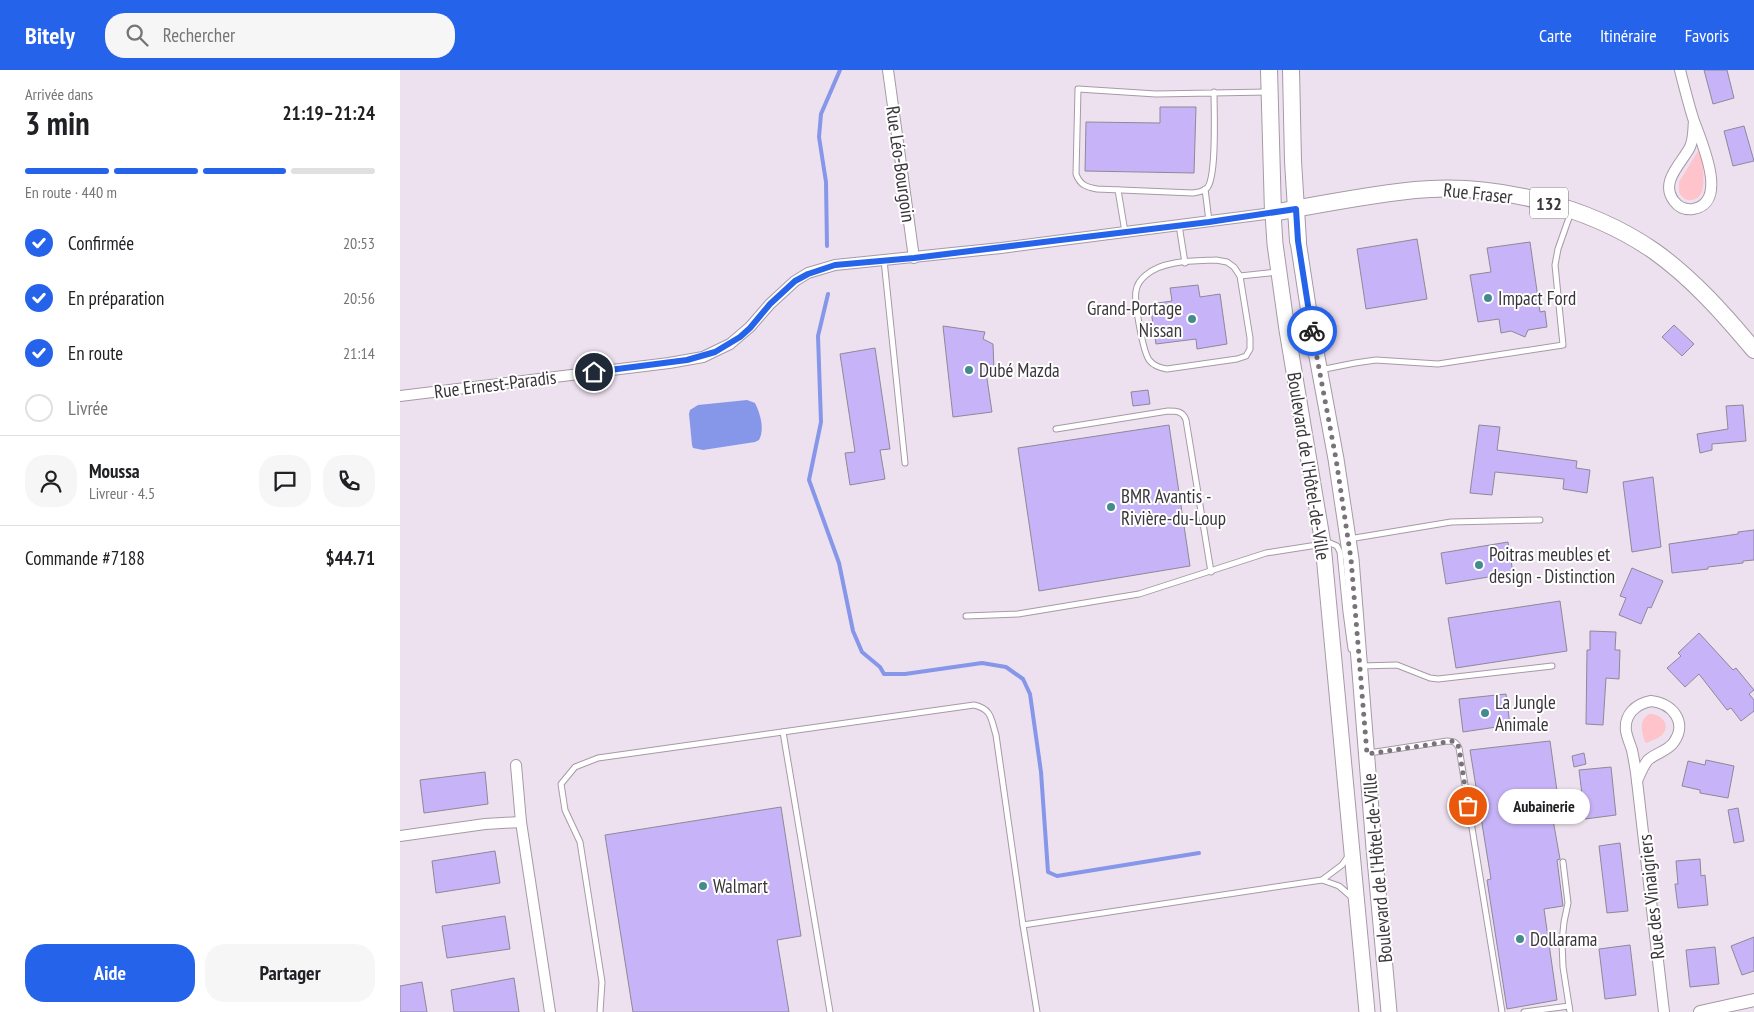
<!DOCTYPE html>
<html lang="fr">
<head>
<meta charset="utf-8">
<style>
  body { margin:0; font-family:"PT Sans Narrow",sans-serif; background:#f6f6f6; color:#202124; height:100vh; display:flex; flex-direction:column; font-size:19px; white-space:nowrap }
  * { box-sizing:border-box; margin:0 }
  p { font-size:16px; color:#757577 }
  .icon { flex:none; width:28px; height:28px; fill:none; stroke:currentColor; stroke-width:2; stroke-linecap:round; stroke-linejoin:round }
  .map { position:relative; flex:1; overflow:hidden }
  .panel { display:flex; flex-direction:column; background:#fff; width:400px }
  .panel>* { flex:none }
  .pin { position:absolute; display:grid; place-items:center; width:42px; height:42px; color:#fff; margin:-21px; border:2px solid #fff; border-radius:50%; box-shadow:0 1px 5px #0007 }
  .courier { position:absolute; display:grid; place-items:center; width:50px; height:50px; margin:-25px; border:4px solid #2563eb; border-radius:50%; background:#fff; color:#222; box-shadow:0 1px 6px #0007 }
  .bubble { position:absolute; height:35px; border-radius:18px; background:#fff; box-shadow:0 1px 4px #0004; font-size:16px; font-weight:600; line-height:35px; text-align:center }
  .headline em { font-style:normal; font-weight:600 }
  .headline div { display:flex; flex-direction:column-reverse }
  .headline { display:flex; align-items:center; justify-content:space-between; height:85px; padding:0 25px }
  h1 { font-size:32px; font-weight:600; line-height:38px }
  .bar { display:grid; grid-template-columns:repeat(4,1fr); gap:8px 5px; align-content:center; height:60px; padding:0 25px }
  .bar i { height:6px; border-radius:4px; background:#e0e0e0 }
  .bar .active { background:#2563eb }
  .bar p { grid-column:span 4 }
  .line { display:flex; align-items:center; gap:12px; padding:0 25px; border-top:1px solid #e0e0e0 }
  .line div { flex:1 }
  .round { display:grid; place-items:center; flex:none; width:52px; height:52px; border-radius:20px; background:#f6f6f6 }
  ol { padding:0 25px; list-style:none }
  li { display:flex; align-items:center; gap:15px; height:55px }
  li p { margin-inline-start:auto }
  li .icon { padding:5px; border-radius:50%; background:#2563eb; color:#fff; stroke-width:4 }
  li:last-child { color:#757577 }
  li i { width:28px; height:28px; border:2px solid #e0e0e0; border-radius:50% }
  .action { display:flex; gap:10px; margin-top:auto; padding:10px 25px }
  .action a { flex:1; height:58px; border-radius:20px; background:#2563eb; color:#fff; font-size:20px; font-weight:600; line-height:58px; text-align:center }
  .action a+a { background:#f6f6f6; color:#202124 }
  header { display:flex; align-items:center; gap:30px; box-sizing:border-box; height:70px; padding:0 25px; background:#2563eb; color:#fff }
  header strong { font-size:24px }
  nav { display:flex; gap:28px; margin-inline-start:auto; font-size:18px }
  .search { width:350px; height:45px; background:#f6f6f6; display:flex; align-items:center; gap:12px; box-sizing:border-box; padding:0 18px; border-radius:20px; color:#757577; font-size:19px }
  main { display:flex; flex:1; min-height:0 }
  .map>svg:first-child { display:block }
  .green { fill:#ffc4cb }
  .water { fill:#8697e9 }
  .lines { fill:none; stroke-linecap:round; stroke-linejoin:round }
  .stream { stroke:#8697e9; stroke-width:4 }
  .building { fill:#c7b3f7; stroke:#8d8998 }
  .service-casing { stroke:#a69aa7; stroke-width:7 }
  .minor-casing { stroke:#a69aa7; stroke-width:12 }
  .tertiary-casing { stroke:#a69aa7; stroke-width:14 }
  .secondary-casing { stroke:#a69aa7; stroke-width:17 }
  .primary-casing { stroke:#a69aa7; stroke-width:18 }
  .service { stroke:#fff; stroke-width:5 }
  .minor { stroke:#fff; stroke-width:10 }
  .tertiary { stroke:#fff; stroke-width:12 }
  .secondary { stroke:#fff; stroke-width:15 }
  .primary { stroke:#fff; stroke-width:16 }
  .done { stroke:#7a727a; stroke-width:5; stroke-dasharray:0 9 }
  .route { stroke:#2563eb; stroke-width:6 }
  .poi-dot { fill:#448b90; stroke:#fff; stroke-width:2 }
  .labels { text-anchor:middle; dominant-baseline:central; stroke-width:4; stroke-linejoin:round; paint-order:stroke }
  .shield { fill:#fff; stroke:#767276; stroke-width:1 }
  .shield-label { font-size:18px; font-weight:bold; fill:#3b363b }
  .street-label { font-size:19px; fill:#3b363b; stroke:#fff }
  .poi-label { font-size:19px; fill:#3b363b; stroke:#fff; text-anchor:start }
</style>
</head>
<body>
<header>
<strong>Bitely</strong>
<div class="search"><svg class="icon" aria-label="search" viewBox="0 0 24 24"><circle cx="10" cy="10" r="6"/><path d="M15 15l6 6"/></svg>Rechercher</div>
<nav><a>Carte</a><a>Itinéraire</a><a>Favoris</a></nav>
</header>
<main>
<section class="panel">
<div class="headline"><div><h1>3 min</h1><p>Arrivée dans</p></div><em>21:19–21:24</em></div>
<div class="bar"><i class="active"></i><i class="active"></i><i class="active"></i><i></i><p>En route · 440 m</p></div>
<ol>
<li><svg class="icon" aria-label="check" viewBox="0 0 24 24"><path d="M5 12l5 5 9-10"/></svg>Confirmée<p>20:53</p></li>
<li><svg class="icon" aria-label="check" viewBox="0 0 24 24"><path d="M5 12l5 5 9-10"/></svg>En préparation<p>20:56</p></li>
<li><svg class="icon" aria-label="check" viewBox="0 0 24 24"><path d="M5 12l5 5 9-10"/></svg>En route<p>21:14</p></li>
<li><i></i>Livrée</li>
</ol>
<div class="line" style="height:90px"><a class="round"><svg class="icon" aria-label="person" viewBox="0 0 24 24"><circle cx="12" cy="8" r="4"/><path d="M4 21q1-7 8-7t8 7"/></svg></a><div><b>Moussa</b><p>Livreur · 4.5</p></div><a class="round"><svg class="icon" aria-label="chat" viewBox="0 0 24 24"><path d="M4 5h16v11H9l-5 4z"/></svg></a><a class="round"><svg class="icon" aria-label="phone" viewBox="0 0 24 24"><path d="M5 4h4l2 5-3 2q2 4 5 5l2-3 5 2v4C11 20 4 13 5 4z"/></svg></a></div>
<div class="line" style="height:65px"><div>Commande #7188</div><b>$44.71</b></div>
<div class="action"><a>Aide</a><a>Partager</a></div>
</section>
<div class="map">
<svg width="1354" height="942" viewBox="0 0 1354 942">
  <rect width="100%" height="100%" fill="#eee1ef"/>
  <g class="green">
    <path d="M1298,81L1301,82C1302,95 1310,128 1292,130C1285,131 1282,127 1279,122V112Z"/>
    <path d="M1249,644C1260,643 1272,654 1262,665C1258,669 1252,670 1247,673L1245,672C1242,662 1238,651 1249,644Z"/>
  </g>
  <path class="water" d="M347,330L355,333C360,343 365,359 359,370L355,372L303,380L293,378L292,375L289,344L290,340L298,335Z"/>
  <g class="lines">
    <g class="stream">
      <polyline points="427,176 426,112 419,67 421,44 440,0"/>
      <polyline points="428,224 418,266 421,352 409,410 439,493 453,561 462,582 480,597 484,604 505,604 582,593 606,597 623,609 630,624 641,702 648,802 657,806 799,783"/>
    </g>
  </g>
  <g class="building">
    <polygon points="1304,0 1327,0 1334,28 1313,34"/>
    <polygon points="760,37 796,37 794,103 685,101 686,52 760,53"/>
    <polygon points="1344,56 1354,91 1333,96 1324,61"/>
    <polygon points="1017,169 1027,229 966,239 957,179"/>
    <polygon points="1130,172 1140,242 1145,241 1147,257 1128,260 1125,267 1111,261 1101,263 1099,249 1078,252 1070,205 1091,202 1087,178"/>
    <polygon points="798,215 800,227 820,224 827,274 797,279 796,269 756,274 750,234 772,231 770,218"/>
    <polygon points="1274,255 1294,274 1282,286 1262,267"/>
    <polygon points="543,256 585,262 583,269 593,274 594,301 586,302 592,342 553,347"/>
    <polygon points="475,278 490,379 480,380 485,409 450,415 445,383 455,382 440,284"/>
    <polygon points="748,320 750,334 733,336 731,322"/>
    <polygon points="1343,335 1346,371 1312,374 1312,380 1300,383 1297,364 1328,359 1326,336"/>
    <polygon points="769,355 790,496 639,521 618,378"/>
    <polygon points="1079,355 1100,357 1097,380 1177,391 1176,398 1190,400 1187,423 1163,419 1164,409 1095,402 1092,425 1070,423"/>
    <polygon points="1253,407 1261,477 1232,482 1223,412"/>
    <polygon points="1354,460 1354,490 1343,491 1343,493 1308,497 1308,499 1272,503 1269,474 1338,464 1338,462"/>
    <polygon points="1108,472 1113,503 1046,514 1041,483"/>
    <polygon points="1232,498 1263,511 1251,538 1248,537 1241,554 1219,545 1226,528 1220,526"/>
    <polygon points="1160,531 1167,581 1056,598 1048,548"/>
    <polygon points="1190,561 1216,562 1215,580 1220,580 1219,609 1206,608 1203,655 1186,654 1187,580 1190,580"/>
    <polygon points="1299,563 1333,600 1336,598 1354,620 1349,624 1354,630 1354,641 1341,651 1331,638 1327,640 1299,604 1285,617 1267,598 1281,586 1278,583"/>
    <polygon points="1106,624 1110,655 1063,662 1059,629"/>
    <polygon points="1150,671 1157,721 1148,722 1160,789 1157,790 1163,836 1144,839 1157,930 1107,939 1087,810 1091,809 1070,680"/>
    <polygon points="1184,683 1186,694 1174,697 1172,686"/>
    <polygon points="1306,690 1334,696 1328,728 1300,723 1300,720 1282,716 1288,691 1305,695"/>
    <polygon points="1211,697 1216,745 1185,749 1179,700"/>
    <polygon points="85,702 88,734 24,743 20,710"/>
    <polygon points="381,737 401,866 377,870 389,942 233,942 205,765"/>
    <polygon points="1338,738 1344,771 1334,773 1328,740"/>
    <polygon points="1220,773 1228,841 1207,843 1199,776"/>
    <polygon points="95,781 100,813 36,823 32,791"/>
    <polygon points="1300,789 1301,806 1305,805 1308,835 1278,838 1275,814 1278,814 1276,791"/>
    <polygon points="105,846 110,879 47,888 42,856"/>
    <polygon points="1354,867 1354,901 1342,905 1331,876"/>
    <polygon points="1230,875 1236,925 1205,929 1199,879"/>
    <polygon points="1315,877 1319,914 1290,917 1286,880"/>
    <polygon points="114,908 119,942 54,942 51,920"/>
    <polygon points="22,912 27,942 0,942 0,916"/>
  </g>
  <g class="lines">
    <defs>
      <g id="service">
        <path d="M814,22C814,40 817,107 807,118C803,122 798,122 793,123L697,119C686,117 680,115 676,104L678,19L756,24L868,22"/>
        <polyline points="805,119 809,151"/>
        <polyline points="718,120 725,162"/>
        <polyline points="779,155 785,193"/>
        <polyline points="484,190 505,393"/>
        <path d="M816,190L827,192L834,197L840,206L850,268V279L846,286L837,289L767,299C761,298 754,296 750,291C743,284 734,231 736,221C737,214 741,209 746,205C763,190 795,191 816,190Z"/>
        <polyline points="840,206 878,202"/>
        <polyline points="920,300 955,293 976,290 1038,294 1163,275 1155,195 1158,179 1171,142"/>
        <path d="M656,359L768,341C776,341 783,341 786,350L811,502"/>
        <polyline points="949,469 1051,452 1140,450"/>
        <polyline points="566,546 618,544 739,524 866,483 930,473 937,476 940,482 946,542 951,579"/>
        <polyline points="961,596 997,595 1030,608 1038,609 1152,596"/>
        <polyline points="383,662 430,942"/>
        <path d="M969,683L1047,671C1054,671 1056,672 1059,678L1102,942"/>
        <polyline points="1163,792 1168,833 1164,852 1162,872 1163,897 1170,942"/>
        <polyline points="922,810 939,816 954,829"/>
        <polyline points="623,855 922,810 942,795 949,785"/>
        <path d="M200,942L202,912L180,772L165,740L161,714L175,697L198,688L574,635C592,639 591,649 596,665L623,855L637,942"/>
        <polyline points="1124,942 1169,936"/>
      </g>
      <g id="minor">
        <polyline points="488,0 514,188"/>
        <path d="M1280,0C1284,16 1288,32 1293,48C1299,67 1331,133 1293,139C1285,140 1279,138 1274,131C1259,112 1282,93 1290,77C1294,68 1293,59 1294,51"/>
        <polyline points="0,326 269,293 303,287 330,274 350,257 370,234 395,211 408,203 435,195 601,178 873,143"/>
        <path d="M1251,631C1272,633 1288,652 1274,672C1268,681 1256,683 1248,690C1243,696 1240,704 1237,711C1236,701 1234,690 1232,680C1230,674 1227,667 1226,661C1224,644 1236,634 1251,631Z"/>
        <polyline points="116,695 121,752 150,942"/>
        <polyline points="1237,711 1264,942"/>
        <polyline points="0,766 85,754 121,752"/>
      </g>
      <polyline id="tertiary" points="1300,942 1354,930"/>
      <g id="secondary">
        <polyline points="873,143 875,174 887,260 923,474 967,942"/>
        <polyline points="898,171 910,249 936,389 951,489 974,778 989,942"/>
      </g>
      <g id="primary">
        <path d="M869,0L873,143C920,134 967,125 1015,120C1094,112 1189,136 1254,181C1292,208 1324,244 1354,280"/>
        <polyline points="891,0 893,91 898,171"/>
      </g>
    </defs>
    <use href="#service" class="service-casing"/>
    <use href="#minor" class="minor-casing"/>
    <use href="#tertiary" class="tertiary-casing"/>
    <use href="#secondary" class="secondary-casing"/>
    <use href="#primary" class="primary-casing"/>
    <use href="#service" class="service"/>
    <use href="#minor" class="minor"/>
    <use href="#tertiary" class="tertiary"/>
    <use href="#secondary" class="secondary"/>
    <use href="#primary" class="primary"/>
  </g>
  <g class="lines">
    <polyline class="done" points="912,261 936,389 951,489 967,684 1053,671 1057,673 1059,678 1068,736"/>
    <polyline class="route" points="194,302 287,290 315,282 340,267 350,258 370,234 395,211 408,204 435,195 514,188 619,175 809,152 896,139 898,171 912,261"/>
  </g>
  <g class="poi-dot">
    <circle cx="1088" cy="228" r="5"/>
    <circle cx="792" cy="249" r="5"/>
    <circle cx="569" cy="300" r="5"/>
    <circle cx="711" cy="437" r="5"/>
    <circle cx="1079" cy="495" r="5"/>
    <circle cx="1085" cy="643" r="5"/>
    <circle cx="303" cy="816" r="5"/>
    <circle cx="1120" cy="869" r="5"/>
  </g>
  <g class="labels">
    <rect class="shield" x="1130" y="117.5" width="38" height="31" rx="4"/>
    <g class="shield-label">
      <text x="1149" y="133">132</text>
    </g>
    <g class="street-label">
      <text transform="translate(501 94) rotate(82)">Rue Léo-Bourgoin</text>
      <text transform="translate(1078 123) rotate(6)">Rue Fraser</text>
      <text transform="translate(95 314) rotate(-7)">Rue Ernest-Paradis</text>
      <text transform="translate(909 396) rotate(81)">Boulevard de l'Hôtel-de-Ville</text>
      <text transform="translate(977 798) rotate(-95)">Boulevard de l'Hôtel-de-Ville</text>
      <text transform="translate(1251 827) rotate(-96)">Rue des Vinaigriers</text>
    </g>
    <g class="poi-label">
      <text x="1098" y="228">Impact Ford</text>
      <text x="782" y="238" text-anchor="end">Grand-Portage<tspan x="782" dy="22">Nissan</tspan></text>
      <text x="579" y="300">Dubé Mazda</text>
      <text x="721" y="426">BMR Avantis -<tspan x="721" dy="22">Rivière-du-Loup</tspan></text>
      <text x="1089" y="484">Poitras meubles et<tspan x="1089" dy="22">design - Distinction</tspan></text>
      <text x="1095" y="632">La Jungle<tspan x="1095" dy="22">Animale</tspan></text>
      <text x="313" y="816">Walmart</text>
      <text x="1130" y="869">Dollarama</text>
    </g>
  </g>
</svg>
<div class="pin" style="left:1068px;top:736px;background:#ea580c"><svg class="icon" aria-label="bag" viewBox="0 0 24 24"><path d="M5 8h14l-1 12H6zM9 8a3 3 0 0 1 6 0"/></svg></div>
<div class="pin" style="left:194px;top:302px;background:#1f2937"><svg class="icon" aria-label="home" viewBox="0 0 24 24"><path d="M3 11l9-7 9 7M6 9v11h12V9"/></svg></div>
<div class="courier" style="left:912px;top:261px"><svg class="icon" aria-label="bike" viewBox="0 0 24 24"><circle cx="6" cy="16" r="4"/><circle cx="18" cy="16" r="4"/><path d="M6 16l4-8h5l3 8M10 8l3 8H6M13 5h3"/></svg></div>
<div class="bubble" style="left:1098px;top:719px;width:92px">Aubainerie</div>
</div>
</main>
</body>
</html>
